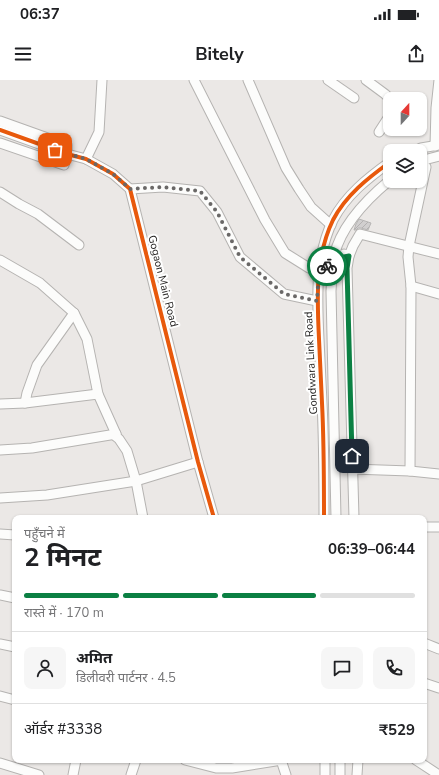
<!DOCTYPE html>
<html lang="hi">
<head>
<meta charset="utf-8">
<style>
  body { margin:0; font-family:"Nunito Sans","Noto Sans Devanagari",sans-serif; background:#f6f6f6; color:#202124; height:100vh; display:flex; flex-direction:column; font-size:15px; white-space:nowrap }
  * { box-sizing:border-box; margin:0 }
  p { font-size:13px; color:#757577 }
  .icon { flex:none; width:22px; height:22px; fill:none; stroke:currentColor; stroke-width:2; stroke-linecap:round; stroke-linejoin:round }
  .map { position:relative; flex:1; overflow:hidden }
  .panel { position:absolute; left:12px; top:435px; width:415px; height:248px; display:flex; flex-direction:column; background:#fff; border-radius:8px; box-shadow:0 1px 3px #0004 }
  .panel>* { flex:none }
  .needle { width:26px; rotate:21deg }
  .buttons { position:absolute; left:383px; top:12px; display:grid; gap:8px }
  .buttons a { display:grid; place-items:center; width:44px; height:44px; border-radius:8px; background:#fff; box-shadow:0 1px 3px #0004; font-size:20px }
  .pin { position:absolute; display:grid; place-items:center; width:34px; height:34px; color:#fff; margin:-17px; border-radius:8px; box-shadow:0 2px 6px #0006 }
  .courier { position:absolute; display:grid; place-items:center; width:40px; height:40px; margin:-20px; border:3px solid #0b8043; border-radius:50%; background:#fff; color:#222; box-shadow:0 1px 5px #0007 }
  .headline em { font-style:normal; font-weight:700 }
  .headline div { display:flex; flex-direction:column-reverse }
  .headline { display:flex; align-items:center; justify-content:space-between; height:68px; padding:0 12px }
  h1 { font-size:26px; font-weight:700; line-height:30px }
  .bar { display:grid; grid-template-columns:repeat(4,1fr); gap:6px 4px; align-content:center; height:48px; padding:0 12px }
  .bar i { height:5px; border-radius:3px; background:#e0e0e0 }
  .bar .on { background:#0b8043 }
  .bar p { grid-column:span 4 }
  .line { display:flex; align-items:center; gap:10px; padding:0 12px; border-top:1px solid #e0e0e0 }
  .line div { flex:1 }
  .round { display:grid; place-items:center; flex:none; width:42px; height:42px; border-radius:8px; background:#f6f6f6 }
  .status { display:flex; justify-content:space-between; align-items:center; height:28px; padding:0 20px; background:#fff; direction:ltr }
  .status svg { height:11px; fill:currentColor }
  header { display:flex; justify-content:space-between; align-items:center; height:52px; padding:0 12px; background:#fff; font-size:18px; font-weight:700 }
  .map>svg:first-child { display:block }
  .building { fill:url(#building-hatch); stroke:#b6b5b4 }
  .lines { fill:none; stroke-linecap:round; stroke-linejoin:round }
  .minor-casing { stroke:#b5b3b1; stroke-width:11 }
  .minor { stroke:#fcfcfb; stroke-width:9 }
  .cycleway-casing { stroke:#fff; stroke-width:6 }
  .cycleway { stroke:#e8590c; stroke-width:4 }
  .done { stroke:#6a6867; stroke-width:4; stroke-dasharray:0 7.2 }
  .route { stroke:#0b8043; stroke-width:5 }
  .labels { text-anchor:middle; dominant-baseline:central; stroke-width:4; stroke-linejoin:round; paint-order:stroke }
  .street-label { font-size:11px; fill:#252322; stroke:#fff }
</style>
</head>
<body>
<div class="status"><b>06:37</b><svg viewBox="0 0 49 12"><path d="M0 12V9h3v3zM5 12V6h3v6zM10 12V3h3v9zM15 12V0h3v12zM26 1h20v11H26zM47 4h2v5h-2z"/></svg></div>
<header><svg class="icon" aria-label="menu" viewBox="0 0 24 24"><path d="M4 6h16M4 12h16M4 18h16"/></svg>Bitely<svg class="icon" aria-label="share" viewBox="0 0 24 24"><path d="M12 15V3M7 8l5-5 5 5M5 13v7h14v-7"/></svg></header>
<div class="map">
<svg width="439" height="695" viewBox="0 0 439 695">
  <defs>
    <pattern id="building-hatch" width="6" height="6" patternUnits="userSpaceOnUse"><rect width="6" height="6" fill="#d1cfcf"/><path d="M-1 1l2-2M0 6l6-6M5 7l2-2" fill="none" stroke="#b3b1b1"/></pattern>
  </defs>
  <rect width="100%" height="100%" fill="#ebe8e6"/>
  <polygon class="building" points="359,139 371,143 368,150 361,148 358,148 356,150 354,150 356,144"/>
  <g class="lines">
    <defs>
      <g id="minor">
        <polyline points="194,0 265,140 285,173 309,188 319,189 330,184 334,179 349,176 353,166 360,154 439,174"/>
        <polyline points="248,0 286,88 299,109 311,127 331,145"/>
        <polyline points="328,0 354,18"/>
        <polyline points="366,0 385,14 390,19"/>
        <polyline points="0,41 67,65 67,74 64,85 0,63"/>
        <polyline points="0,50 67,74 86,79 113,94 130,109 198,382 214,438"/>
        <polyline points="379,52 390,35"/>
        <polyline points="435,66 436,28 439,0"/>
        <polyline points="415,71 421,68 439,65"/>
        <polyline points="86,79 99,52 102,0"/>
        <polyline points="420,81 439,76"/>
        <polyline points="130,109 163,107 200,111 217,132 240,177 284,214 317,221"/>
        <polyline points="0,112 19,124 38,134 79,165"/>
        <polyline points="344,174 349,176 347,188 354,438"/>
        <polyline points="0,180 40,203 74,233 87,259 98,314 116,354 114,355 119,359 127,371 136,401 143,438"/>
        <polyline points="411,206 439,214"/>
        <polyline points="25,323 27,313 37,285 74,233"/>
        <polyline points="0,324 25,323 98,314"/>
        <polyline points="0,370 32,368 116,354"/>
        <polyline points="352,389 410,391 439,394"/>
        <polyline points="410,391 411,206 408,177 409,166 426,87"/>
        <polyline points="0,418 47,415 136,401 198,382"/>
        <path d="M324,438C324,400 324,361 322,323C321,301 320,280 319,259C317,219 315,177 333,140C346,115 368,98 390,82"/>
        <path d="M336,438L331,211C332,200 331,187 334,176C341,146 367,119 390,100"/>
        <polyline points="424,447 439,447"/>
        <polyline points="0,454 15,455"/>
        <polyline points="0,515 15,518"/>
        <polyline points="424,563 439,569"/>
        <polyline points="0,564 15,567"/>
        <polyline points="424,603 439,608"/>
        <polyline points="0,616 15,620"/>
        <polyline points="185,680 216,688 232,688 282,680"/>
        <polyline points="281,680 286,695"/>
        <polyline points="340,680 340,695"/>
        <polyline points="416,680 439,695"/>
        <polyline points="0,683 39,695"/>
        <polyline points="73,695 76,680"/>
        <polyline points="131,695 136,680"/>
        <polyline points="325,695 325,680"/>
        <polyline points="357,695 358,680"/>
      </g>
    </defs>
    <use href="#minor" class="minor-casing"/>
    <use href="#minor" class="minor"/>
    <defs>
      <g id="cycleway">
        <polyline points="0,50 67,74 86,79 113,94 130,109 198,382 214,438"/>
        <path d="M324,438C324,400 324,361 322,323C321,301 320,280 319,259C317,219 315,177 333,140C346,115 368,98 390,82"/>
      </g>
    </defs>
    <use href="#cycleway" class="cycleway-casing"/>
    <use href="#cycleway" class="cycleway"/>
  </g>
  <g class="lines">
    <polyline class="done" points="55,70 86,79 113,94 130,109 163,107 200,111 217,132 240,177 284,214 317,221 319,189 327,186"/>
    <polyline class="route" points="327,186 330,184 334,179 349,176 347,188 352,376"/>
  </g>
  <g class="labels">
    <g class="street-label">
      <text transform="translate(163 201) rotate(76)">Gogaon Main Road</text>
      <text transform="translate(311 283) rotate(-93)">Gondwara Link Road</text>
    </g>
  </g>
</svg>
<div class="buttons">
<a><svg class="needle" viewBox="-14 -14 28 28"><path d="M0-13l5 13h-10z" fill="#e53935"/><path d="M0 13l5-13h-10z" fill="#757577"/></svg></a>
<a><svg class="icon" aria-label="layers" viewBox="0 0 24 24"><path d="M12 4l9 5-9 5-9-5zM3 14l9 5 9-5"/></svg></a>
</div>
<div class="pin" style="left:55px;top:70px;background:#ea580c"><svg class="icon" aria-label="bag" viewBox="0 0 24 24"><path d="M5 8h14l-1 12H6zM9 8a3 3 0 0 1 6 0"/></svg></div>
<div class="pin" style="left:352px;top:376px;background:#1f2937"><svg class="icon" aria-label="home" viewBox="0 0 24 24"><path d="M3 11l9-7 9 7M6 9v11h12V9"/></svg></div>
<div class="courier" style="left:327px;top:186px"><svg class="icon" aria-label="bike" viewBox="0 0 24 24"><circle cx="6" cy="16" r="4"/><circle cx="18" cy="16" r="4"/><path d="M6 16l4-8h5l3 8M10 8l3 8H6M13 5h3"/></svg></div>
<section class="panel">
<div class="headline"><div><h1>2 मिनट</h1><p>पहुँचने में</p></div><em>06:39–06:44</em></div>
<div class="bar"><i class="on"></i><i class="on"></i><i class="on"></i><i></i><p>रास्ते में · 170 m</p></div>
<div class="line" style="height:72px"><a class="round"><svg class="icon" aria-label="person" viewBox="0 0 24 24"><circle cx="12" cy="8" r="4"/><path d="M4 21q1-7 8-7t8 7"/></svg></a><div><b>अमित</b><p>डिलीवरी पार्टनर · 4.5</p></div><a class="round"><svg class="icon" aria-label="chat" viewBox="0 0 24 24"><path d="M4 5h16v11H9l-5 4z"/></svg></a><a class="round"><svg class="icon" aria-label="phone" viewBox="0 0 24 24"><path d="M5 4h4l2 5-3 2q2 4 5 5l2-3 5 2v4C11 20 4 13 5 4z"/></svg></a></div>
<div class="line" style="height:52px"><div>ऑर्डर #3338</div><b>₹529</b></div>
</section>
</div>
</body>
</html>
